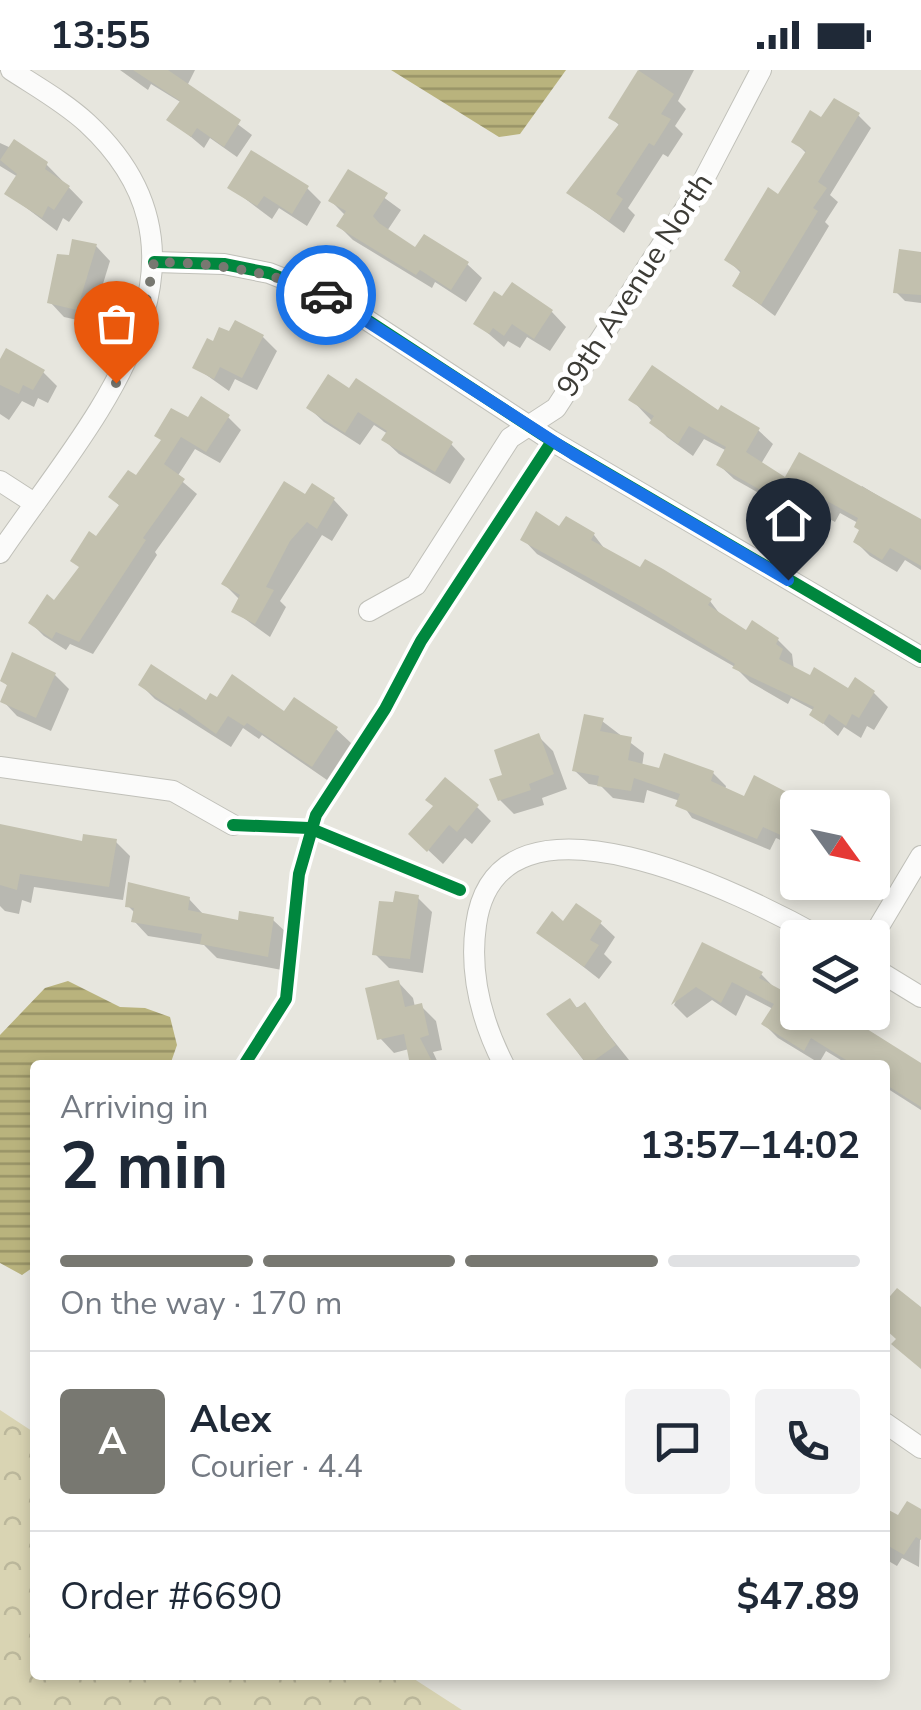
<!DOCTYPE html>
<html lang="en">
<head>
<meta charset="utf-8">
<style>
  body { margin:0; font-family:"Nunito Sans",sans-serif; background:#f2f2f3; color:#1f2937; height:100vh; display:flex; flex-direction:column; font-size:38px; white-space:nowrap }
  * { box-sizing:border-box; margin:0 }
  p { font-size:32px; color:#747a83 }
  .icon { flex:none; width:55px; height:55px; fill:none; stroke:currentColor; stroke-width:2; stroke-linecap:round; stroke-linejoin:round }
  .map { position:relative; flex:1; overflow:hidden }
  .details { position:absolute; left:30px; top:990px; width:860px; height:620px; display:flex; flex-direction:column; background:#fff; border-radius:10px; box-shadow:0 5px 15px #0003 }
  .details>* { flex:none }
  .needle { width:65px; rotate:123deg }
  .fabs { position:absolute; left:780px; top:720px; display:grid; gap:20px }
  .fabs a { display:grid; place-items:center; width:110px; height:110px; border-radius:10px; background:#fff; box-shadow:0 5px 15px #0003; font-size:50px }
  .pin { position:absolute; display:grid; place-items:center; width:85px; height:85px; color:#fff; margin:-102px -42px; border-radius:50% 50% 50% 0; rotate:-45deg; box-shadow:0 0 10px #0007 }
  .pin .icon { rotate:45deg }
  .courier { position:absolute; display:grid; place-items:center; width:100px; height:100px; margin:-50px; border:8px solid #1a73e8; border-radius:50%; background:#fff; color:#222; box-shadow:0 2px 12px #0007 }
  .overview em { font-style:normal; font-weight:700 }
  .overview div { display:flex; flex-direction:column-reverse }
  .overview { display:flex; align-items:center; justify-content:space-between; height:170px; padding:0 30px }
  h1 { font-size:65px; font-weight:700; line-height:75px }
  .bar { display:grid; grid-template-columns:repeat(4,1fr); gap:15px 10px; align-content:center; height:120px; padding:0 30px }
  .bar i { height:12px; border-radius:8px; background:#e0e1e3 }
  .bar .on { background:#787871 }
  .bar p { grid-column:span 4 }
  .line { display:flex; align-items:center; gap:25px; padding:0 30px; border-top:2px solid #e0e1e3 }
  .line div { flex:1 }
  .round { display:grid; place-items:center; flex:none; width:105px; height:105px; border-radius:10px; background:#f2f2f3 }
  .status { display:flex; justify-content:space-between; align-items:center; height:70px; padding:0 50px; background:#fff; direction:ltr }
  .status svg { height:28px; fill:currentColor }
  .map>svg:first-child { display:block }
  .forest { fill:url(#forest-crowns) }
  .water { fill:url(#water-rules) }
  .shadow { fill:#0003 }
  .building { fill:#c2c0ae }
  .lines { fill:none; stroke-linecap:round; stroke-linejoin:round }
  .minor-casing { stroke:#c0c0b9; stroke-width:22 }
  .minor { stroke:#fbfbfa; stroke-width:20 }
  .cycleway-casing { stroke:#fff; stroke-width:19 }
  .cycleway { stroke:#00873e; stroke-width:12 }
  .done { stroke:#787871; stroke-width:10; stroke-dasharray:0 18 }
  .route { stroke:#1a73e8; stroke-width:12 }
  .labels { text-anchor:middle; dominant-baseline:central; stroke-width:10; stroke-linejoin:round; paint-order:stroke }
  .street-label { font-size:30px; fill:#3d3c36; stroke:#fff }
</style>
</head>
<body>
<div class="status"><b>13:55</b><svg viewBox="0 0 49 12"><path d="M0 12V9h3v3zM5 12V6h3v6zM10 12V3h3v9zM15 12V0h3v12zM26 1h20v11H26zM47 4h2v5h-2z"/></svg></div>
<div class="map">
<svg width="921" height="1640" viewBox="0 0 921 1640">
  <defs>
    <pattern id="forest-crowns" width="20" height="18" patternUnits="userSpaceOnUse" patternTransform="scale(2.5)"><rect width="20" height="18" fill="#d9d4b3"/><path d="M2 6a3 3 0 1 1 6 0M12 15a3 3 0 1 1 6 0" fill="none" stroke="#bbb79b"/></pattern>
    <pattern id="water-rules" width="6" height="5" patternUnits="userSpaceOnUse" patternTransform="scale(2.5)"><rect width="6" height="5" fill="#b9b37d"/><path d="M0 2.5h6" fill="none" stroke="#989367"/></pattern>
  </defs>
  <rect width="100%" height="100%" fill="#e7e6de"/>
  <polygon class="forest" points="0,1340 35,1363 35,1605 408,1605 462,1640 0,1640"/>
  <g class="water">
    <polygon points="391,0 566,0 520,64 499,67"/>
    <polygon points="68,911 120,937 145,938 170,947 177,975 170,995 35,995 35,1196 22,1205 0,1193 0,965 45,918"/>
  </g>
  <g class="shadow">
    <polygon points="120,0 195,0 187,16 252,65 237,87 210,68 204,78 170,49 182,33 151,14 148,20"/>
    <polygon points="639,0 694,0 678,31 686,39 675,56 683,64 668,87 663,84 628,138 635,145 624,163 569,123 620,56 611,47"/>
    <polygon points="858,45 871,58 830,125 838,132 825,152 829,156 775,246 735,216 740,202 727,189 779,127 807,84 794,71 822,51"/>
    <polygon points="0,73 46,94 83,132 69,152 63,148 57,161 8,124 18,107 0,96"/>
    <polygon points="349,102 401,140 387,161 416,180 467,194 482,208 466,232 435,212 432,218 353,170 339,156 346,146 331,131"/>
    <polygon points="231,118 307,118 321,132 307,156 279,138 272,149"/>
    <polygon points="96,176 110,191 91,253 64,247 50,232 70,188"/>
    <polygon points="921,184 921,233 905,231 896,222"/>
    <polygon points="552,242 566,257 550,281 527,267 520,278 508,271 504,277 476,253"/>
    <polygon points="263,267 277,281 257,320 235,309 229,321 195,297 215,274"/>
    <polygon points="0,294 43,302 57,316 48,333 38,328 34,337 22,331 9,350 0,344"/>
    <polygon points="329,308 451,374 465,389 450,414 399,384 384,370 388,364 374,355 360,375 324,352 309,338"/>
    <polygon points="632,330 719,343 758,360 773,374 761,394 786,411 859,421 862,416 903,441 921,459 921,500 905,490 897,502 870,486 856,472 862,461 858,453 840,443 835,452 813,440 806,450 734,409 719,395 727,381 704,369 693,386 667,367"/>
    <polygon points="228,347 241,360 220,393 195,379 177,407 197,424 155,482 157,485 93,584 70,574 66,580 44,566 31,553 55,534 121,437 111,427 136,408 188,350"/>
    <polygon points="306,427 334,430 348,445 332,471 322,465 280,531 286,537 270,567 234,541 240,530 224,514"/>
    <polygon points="560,460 594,465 607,482 710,531 723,548 747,563 778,570 792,584 794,600 849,621 874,623 888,637 874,660 867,656 861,668 844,657 838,666 812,644 815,641 791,628 788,634 750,612 735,597 537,484 523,469"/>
    <polygon points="55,605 69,619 51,661 17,646 3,631 9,617 3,611"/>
    <polygon points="141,615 207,633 285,644 336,659 351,673 327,710 262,665 259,669 243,658 231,677 155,629"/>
    <polygon points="602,651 644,683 642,697 713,703 726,716 725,720 746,729 755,708 812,738 798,738 798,778 776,768 770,780 692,748 680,731 647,720 644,733 613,728 601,716 589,714 575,701"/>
    <polygon points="538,666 553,681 567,719 542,728 544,735 514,744 500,730 505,706"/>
    <polygon points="477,737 491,751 472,774 465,768 443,794 411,764"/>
    <polygon points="872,771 879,778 872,793"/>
    <polygon points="0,772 116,772 130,786 123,830 34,817 31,833 22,830 19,844 5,841 0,836"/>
    <polygon points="418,828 432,842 423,903 389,898 375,884 396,834"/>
    <polygon points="189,829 203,844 240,853 273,850 288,864 282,900 217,888 204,875 148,866 134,851 136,844 128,836"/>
    <polygon points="600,853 615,867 604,884 612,892 599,909 540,863 564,854"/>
    <polygon points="703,875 761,904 798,942 921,995 921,1040 885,1017 885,995 849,995 826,981 819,993 778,968 764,954 773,939 746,925 736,946 712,930 687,948 674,935"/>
    <polygon points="399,913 413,928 415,937 421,936 436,951 442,980 433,982 439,995 412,995 409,979 394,983 380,968"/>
    <polygon points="585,935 629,990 622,995 587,995 550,945"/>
    <polygon points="885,1441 899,1448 921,1442 919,1497 902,1488 897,1496 885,1489"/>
  </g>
  <g class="building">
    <polygon points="133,0 168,0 241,50 224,77 197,58 191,67 166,50 180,31"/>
    <polygon points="638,0 674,24 661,44 671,49 654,76 649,73 616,124 623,129 609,151 566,123 619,54 608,48"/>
    <polygon points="834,28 860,43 818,112 827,118 813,138 818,141 761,235 732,216 741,201 724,190 768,117 778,124 806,81 791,72 810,40 821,47"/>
    <polygon points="14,69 48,92 45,99 70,116 54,140 48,136 42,148 4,124 17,104 0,90"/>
    <polygon points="251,80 309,116 292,144 264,126 257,136 227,118"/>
    <polygon points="348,99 388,123 373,146 379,153 415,177 424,164 469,192 451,220 420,200 416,205 336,156 346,141 328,131"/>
    <polygon points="72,169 97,174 77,240 47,233 57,184 69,185"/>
    <polygon points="899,179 921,182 921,225 893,223"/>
    <polygon points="512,212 553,240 534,269 512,254 504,266 493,258 489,264 473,254 494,221 502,226"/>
    <polygon points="235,250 264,265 242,308 220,297 214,309 192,298 207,268 213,271 219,257 229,261"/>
    <polygon points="6,278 45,300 33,320 23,315 19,324 0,315 0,289"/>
    <polygon points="652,295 718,340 721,335 760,358 746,382 785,407 799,382 921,449 921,496 890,478 882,490 853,472 859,460 854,457 858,448 825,430 820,440 798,427 791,437 716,395 726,377 689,356 678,374 649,353 654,346 628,330"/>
    <polygon points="328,304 349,318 356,308 453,372 435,402 381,370 387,361 358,342 345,363 306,338"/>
    <polygon points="201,326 230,345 206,382 181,367 164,394 185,409 143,468 146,470 79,572 56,562 52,569 28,553 47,524 54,530 79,497 70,491 89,461 96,466 119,435 108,427 128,400 136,405 161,370 154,366 171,338 188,347"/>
    <polygon points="284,411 305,424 312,413 335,428 317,459 307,452 290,471 266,517 274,520 255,554 231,542 240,525 221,514"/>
    <polygon points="536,441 559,456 566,446 595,463 591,470 640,497 645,489 663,499 712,529 708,535 746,560 752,550 779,568 776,574 783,579 779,589 810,605 814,597 848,618 855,607 875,621 859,648 852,644 846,656 829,644 823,654 809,645 814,637 732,598 735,594 642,537 520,470"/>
    <polygon points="12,582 56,603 36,648 0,632 7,615 0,611"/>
    <polygon points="151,594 206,630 210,623 217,627 232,604 284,641 294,627 338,657 312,697 247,653 244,656 228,646 216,664 180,638 177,641 138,615"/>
    <polygon points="584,644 604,648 600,661 632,667 628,690 659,698 664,683 714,701 711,711 744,726 754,705 800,729 798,773 763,757 757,769 675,736 680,724 634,708 631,721 597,716 599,706 572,701"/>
    <polygon points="539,663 554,704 529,714 531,720 498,731 489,709 502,705 494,680"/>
    <polygon points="445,707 479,735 457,762 449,755 427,782 408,764 433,736 425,730"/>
    <polygon points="0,754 82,771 83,764 117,769 109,817 20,804 17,820 0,815"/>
    <polygon points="128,812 190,827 188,840 238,850 239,841 274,847 268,887 200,874 202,864 131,852 134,838 125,837"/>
    <polygon points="395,821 419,825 410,889 372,885 379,831 393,832"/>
    <polygon points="576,833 602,851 590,870 599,875 584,897 536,863 552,841 563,851"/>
    <polygon points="702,872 763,902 759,908 798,929 798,942 840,942 921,993 921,1037 885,1014 885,995 854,995 811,968 804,981 761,954 774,934 732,912 721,933 696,917 671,935"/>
    <polygon points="399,910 405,937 422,933 429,965 420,968 434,995 410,995 404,964 377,970 365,918"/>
    <polygon points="570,928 577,938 585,932 616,975 588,995 546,944"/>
    <polygon points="897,1218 921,1237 921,1299 891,1274 896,1269 885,1259 885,1232"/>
    <polygon points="907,1431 921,1439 921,1470 916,1467 904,1485 885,1474 885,1438 898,1445"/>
  </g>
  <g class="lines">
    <defs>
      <g id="minor">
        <polyline points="154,192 224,194 269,203 335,229 552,371 921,587"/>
        <polyline points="0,411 34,433"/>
        <path d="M0,483C85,357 241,196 87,53C64,32 37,17 11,0"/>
        <polyline points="369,541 416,515 510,368 556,338 702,113 761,0"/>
        <polyline points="0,697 173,721 233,755"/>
        <polyline points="872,868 921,786"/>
        <polyline points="872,897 921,927"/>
        <path d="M504,995C482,952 469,904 476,855C497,699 747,826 822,868"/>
        <polyline points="885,1353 921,1378"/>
      </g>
    </defs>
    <use href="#minor" class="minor-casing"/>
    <use href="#minor" class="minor"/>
    <defs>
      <g id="cycleway">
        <polyline points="154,192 224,194 269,203 335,229 552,371 921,587"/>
        <polyline points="233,755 309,758 460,820"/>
        <polyline points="244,995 286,929 299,804 316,745 385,639 421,571 552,371"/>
      </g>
    </defs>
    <use href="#cycleway" class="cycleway-casing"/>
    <use href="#cycleway" class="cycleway"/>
  </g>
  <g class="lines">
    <path class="done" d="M116,313L138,273L154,192C216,193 269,201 326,225"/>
    <polyline class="route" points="326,225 573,384 788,510"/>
  </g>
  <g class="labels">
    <g class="street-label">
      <text transform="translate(635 215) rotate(-57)">99th Avenue North</text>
    </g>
  </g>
</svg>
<div class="fabs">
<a><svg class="needle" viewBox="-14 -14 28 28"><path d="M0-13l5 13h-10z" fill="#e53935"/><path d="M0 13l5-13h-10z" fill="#747a83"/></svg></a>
<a><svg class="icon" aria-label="layers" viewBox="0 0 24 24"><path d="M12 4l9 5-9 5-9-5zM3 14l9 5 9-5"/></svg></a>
</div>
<div class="pin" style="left:116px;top:313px;background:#ea580c"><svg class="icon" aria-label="bag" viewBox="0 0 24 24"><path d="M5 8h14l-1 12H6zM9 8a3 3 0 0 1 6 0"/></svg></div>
<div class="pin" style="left:788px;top:510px;background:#1f2937"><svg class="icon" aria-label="home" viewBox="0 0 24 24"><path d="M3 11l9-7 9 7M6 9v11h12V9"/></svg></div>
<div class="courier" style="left:326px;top:225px"><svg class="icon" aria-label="car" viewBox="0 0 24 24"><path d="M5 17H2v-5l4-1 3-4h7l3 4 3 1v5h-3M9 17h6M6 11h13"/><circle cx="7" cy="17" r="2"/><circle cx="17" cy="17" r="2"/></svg></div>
<section class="details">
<div class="overview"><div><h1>2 min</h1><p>Arriving in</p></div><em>13:57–14:02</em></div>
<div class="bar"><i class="on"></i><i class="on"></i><i class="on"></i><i></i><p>On the way · 170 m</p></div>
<div class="line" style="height:180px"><b class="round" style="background:#787871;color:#fff">A</b><div><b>Alex</b><p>Courier · 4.4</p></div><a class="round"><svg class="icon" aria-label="chat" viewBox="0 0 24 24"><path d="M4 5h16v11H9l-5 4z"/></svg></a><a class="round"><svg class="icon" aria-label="phone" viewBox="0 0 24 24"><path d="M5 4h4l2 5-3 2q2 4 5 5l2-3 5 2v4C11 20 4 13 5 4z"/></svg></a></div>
<div class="line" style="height:130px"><div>Order #6690</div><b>$47.89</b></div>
</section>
</div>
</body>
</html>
